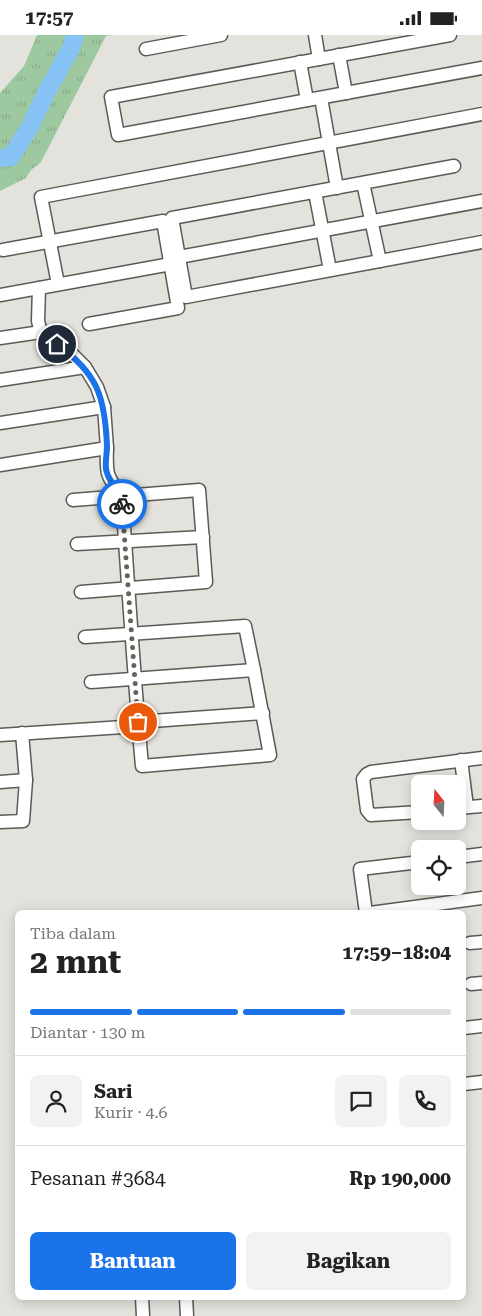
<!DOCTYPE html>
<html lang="id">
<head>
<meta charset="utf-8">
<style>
  body { margin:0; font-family:"Roboto Serif",serif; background:#f2f2f2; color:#222; height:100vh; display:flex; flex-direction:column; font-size:19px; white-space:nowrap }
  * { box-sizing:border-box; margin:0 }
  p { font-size:16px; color:#767676 }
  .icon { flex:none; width:28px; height:28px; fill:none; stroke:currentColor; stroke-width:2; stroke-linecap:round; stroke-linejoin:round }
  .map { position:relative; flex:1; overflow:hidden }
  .sheet { position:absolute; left:15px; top:875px; width:451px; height:390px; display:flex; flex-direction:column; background:#fff; border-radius:8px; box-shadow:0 2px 12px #0003 }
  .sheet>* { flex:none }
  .needle { width:32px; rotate:342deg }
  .controls { position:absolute; left:411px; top:740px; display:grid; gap:10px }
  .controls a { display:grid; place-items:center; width:55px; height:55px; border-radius:8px; background:#fff; box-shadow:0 2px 12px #0003; font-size:25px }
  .pin { position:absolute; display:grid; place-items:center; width:42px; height:42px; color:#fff; margin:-21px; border:2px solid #fff; border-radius:50%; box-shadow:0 1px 5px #0007 }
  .courier { position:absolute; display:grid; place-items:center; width:50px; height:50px; margin:-25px; border:4px solid #1a73e8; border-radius:50%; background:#fff; color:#222; box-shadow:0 1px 6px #0007 }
  .head em { font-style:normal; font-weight:700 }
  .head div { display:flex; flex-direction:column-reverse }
  .head { display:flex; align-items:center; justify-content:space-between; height:85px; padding:0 15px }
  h1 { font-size:32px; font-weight:700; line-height:38px }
  .bar { display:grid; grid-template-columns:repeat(4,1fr); gap:8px 5px; align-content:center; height:60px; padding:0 15px }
  .bar i { height:6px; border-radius:4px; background:#e0e0e0 }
  .bar .selected { background:#1a73e8 }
  .bar p { grid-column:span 4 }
  .line { display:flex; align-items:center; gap:12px; padding:0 15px; border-top:1px solid #e0e0e0 }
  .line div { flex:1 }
  .round { display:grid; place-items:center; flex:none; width:52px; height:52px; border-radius:8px; background:#f2f2f2 }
  .button { display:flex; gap:10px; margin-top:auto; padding:10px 15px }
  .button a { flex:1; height:58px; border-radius:8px; background:#1a73e8; color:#fff; font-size:20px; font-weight:700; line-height:58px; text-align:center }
  .button a+a { background:#f2f2f2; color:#222 }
  .status { display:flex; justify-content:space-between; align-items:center; height:35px; padding:0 25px; background:#fff; direction:ltr }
  .status svg { height:14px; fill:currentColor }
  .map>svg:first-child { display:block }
  .grass { fill:url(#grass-tufts) }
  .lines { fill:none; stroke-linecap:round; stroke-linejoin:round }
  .river { stroke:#87c3f5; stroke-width:18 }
  .minor-casing { stroke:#5b5a55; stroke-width:15 }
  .minor { stroke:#fff; stroke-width:12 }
  .done { stroke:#64635f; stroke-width:5; stroke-dasharray:0 9 }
  .route { stroke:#1a73e8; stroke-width:6 }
</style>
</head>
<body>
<div class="status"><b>17:57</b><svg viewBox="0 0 49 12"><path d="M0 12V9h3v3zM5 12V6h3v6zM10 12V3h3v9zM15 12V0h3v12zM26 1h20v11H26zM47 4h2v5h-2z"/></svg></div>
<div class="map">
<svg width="482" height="1281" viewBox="0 0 482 1281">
  <defs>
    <pattern id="grass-tufts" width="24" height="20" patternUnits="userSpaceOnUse" patternTransform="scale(1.25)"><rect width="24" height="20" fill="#9ec9a0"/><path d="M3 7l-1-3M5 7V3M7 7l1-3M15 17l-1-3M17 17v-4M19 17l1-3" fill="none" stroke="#88ac89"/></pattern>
  </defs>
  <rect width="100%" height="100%" fill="#e3e2dc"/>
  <polygon class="grass" points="37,0 112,0 106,1 41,127 31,135 26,143 0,156 0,123 6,122 0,122 0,58 24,31"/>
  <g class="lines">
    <polyline class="river" points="0,123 11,122 30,92 46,58 72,11 75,0"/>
    <defs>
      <g id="minor">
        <polyline points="315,0 319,24"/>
        <polyline points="450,0 111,62 118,100 482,33"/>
        <polyline points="146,14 221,0"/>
        <polyline points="339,20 346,58"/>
        <polyline points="300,27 307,65"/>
        <polyline points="321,63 337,153"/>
        <polyline points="454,131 172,183 186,262 482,207"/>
        <polyline points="363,148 380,226"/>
        <polyline points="315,157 330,235"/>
        <polyline points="3,215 163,186 178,273 89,289"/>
        <polyline points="179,222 482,166"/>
        <polyline points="58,249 41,162 482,79"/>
        <polyline points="0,260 171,229"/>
        <polyline points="0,303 41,297"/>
        <polyline points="0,345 85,332"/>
        <polyline points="0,388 104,372"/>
        <polyline points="0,430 107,413 104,372 97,352 85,332 73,320 41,297 38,286 39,253"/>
        <polyline points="73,465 199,455 206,547 81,557"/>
        <polyline points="77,509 203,502"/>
        <polyline points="85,602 245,591 254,635"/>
        <path d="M91,647L254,635L270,720L142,731C134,641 128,551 122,461C106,441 106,438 107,413"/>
        <polyline points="138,687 263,678"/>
        <polyline points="0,700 139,691"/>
        <polyline points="461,725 467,772"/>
        <polyline points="0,747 26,745"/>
        <polyline points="458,773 482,771"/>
        <polyline points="420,777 371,780 367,775 363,744 367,739 371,737 482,723"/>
        <polyline points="0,787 23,786 26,745 22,698"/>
        <polyline points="458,822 482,819"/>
        <polyline points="366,878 360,834 420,827"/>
        <polyline points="370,878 482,863"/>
        <polyline points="470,908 482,907"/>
        <polyline points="471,949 482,948"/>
        <polyline points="464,993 482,991"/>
        <polyline points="464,1049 482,1047"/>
        <polyline points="142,1262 143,1281"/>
        <polyline points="186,1262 187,1281"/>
      </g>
    </defs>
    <use href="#minor" class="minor-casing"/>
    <use href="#minor" class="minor"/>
  </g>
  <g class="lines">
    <polyline class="done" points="122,469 138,687"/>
    <path class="route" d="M57,309C98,339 105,362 107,411C107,419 105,427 106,434C108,448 121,455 122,469"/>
  </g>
</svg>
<div class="controls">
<a><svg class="needle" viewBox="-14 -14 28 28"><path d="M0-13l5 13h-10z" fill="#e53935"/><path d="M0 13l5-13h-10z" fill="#767676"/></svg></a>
<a><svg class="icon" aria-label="locate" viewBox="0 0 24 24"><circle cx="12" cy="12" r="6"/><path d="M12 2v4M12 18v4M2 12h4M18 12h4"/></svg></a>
</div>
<div class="pin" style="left:138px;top:687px;background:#ea580c"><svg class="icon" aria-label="bag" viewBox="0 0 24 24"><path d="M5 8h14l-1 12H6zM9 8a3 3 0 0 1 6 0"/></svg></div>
<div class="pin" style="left:57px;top:309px;background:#1f2937"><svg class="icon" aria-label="home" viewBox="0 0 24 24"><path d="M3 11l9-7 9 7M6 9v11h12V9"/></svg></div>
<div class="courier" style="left:122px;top:469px"><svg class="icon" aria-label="bike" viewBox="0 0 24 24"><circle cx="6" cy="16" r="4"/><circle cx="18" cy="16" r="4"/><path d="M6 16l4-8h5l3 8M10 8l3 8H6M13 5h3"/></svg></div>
<section class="sheet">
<div class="head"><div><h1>2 mnt</h1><p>Tiba dalam</p></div><em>17:59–18:04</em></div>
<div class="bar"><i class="selected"></i><i class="selected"></i><i class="selected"></i><i></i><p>Diantar · 130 m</p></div>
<div class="line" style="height:90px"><a class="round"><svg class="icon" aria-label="person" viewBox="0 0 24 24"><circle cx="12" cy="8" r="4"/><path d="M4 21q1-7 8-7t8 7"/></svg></a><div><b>Sari</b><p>Kurir · 4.6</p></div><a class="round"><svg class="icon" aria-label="chat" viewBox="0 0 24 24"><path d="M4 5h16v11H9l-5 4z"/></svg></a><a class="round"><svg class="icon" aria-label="phone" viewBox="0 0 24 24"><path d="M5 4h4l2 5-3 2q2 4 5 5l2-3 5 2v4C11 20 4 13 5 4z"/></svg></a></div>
<div class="line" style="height:65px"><div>Pesanan #3684</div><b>Rp 190,000</b></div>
<div class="button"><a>Bantuan</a><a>Bagikan</a></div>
</section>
</div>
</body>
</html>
